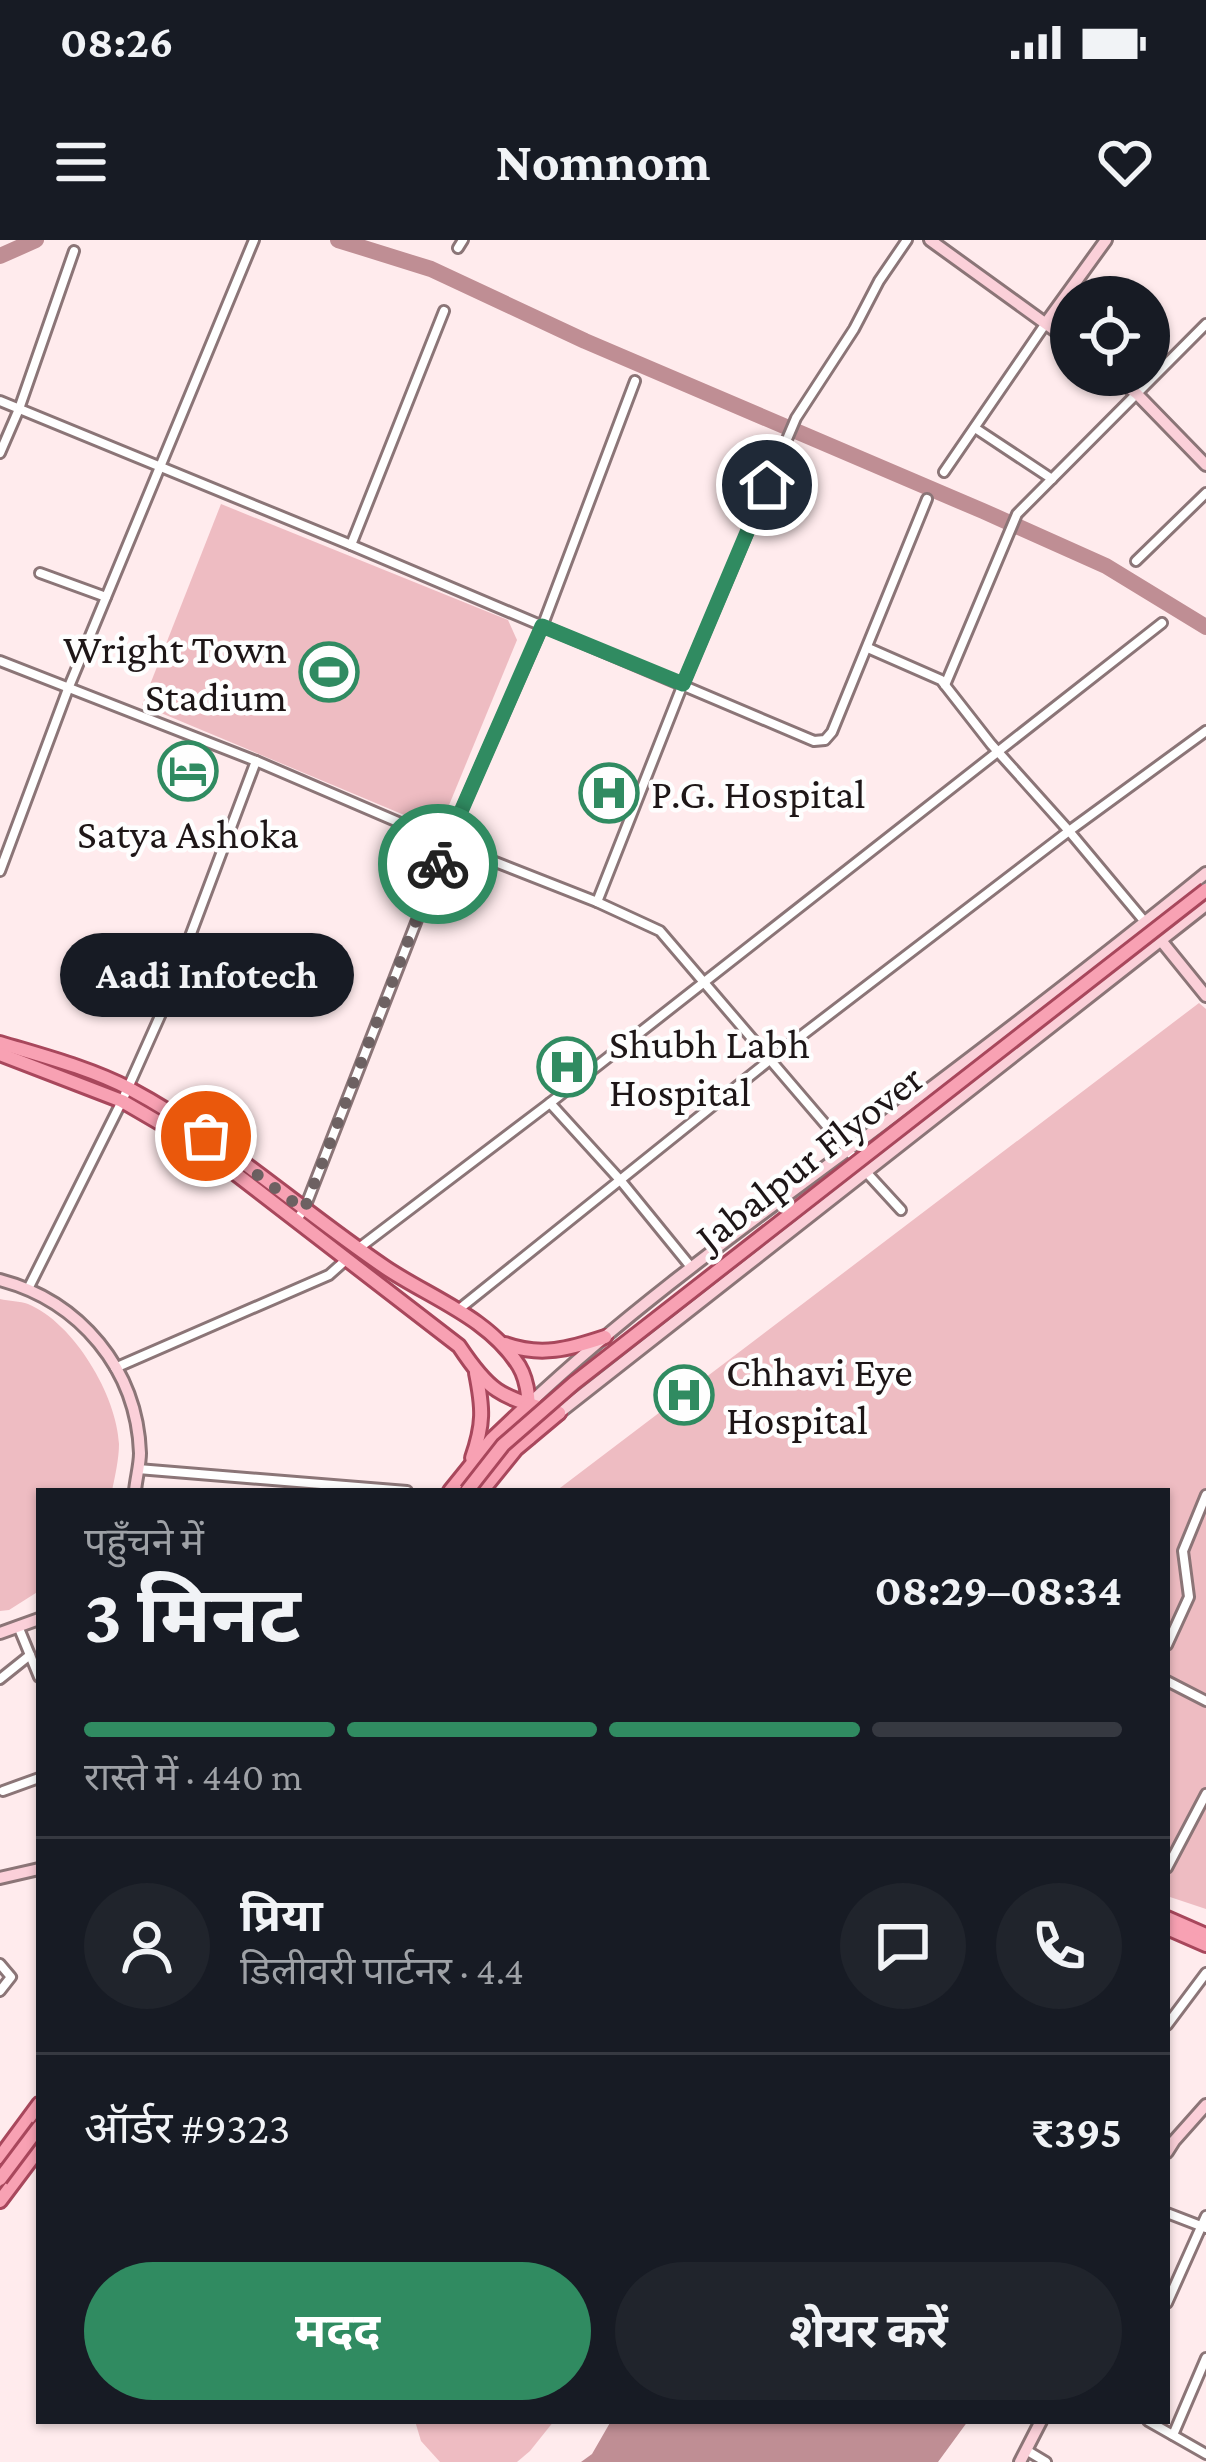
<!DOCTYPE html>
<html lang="hi">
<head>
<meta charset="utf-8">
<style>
  body { margin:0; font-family:"Crimson Pro","Noto Sans Devanagari",serif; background:#20242c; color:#f1f3f6; height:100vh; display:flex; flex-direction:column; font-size:45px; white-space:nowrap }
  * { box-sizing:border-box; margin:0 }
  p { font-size:39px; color:#9ea1a6 }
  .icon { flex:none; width:66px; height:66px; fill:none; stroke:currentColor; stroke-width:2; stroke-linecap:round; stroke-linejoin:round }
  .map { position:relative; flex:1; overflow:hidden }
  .details { position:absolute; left:36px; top:1248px; width:1134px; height:936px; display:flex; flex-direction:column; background:#171b24; border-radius:0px; box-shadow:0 3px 9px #0004 }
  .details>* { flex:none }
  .tools { position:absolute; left:1050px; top:36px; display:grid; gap:24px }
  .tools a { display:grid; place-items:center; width:120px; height:120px; border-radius:50%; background:#171b24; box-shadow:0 3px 9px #0004; font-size:60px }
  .pin { position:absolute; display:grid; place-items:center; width:102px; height:102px; color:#fff; margin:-51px; border:6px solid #fff; border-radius:50%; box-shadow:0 3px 12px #0007 }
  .courier { position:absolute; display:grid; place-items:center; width:120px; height:120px; margin:-60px; border:9px solid #308b61; border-radius:50%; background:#fff; color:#222; box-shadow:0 3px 15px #0007 }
  .bubble { position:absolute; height:84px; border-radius:42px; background:#171b24; box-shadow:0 3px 9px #0004; font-size:39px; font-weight:700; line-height:84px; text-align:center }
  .summary em { font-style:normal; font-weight:700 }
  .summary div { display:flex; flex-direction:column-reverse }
  .summary { display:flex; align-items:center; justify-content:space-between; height:204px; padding:0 48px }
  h1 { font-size:78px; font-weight:700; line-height:90px }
  .bar { display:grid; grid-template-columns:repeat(4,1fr); gap:18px 12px; align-content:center; height:144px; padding:0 48px }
  .bar i { height:15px; border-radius:9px; background:#363941 }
  .bar .active { background:#308b61 }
  .bar p { grid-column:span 4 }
  .line { display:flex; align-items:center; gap:30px; padding:0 48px; border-top:3px solid #363941 }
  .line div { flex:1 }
  .round { display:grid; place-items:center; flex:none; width:126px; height:126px; border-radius:63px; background:#20242c }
  .button { display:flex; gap:24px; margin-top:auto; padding:24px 48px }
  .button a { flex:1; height:138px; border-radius:72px; background:#308b61; color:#fff; font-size:48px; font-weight:700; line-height:138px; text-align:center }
  .button a+a { background:#20242c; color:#f1f3f6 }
  .status { display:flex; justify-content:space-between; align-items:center; height:84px; padding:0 60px; background:#171b24; direction:ltr }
  .status svg { height:33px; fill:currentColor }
  header { display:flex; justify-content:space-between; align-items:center; height:156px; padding:0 48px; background:#171b24; font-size:54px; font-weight:700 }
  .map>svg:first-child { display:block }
  .green { fill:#eebcc2 }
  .water { fill:#bf8e94 }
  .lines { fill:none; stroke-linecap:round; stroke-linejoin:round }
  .river { stroke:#bf8e94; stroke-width:16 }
  .street-casing { stroke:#8b7577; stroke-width:14 }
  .secondary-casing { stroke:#8b7577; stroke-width:16 }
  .primary-casing { stroke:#a8475c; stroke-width:18 }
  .street { stroke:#fff; stroke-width:8 }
  .secondary { stroke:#fbd0d9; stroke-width:10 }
  .primary { stroke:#f8a1b3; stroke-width:12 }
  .primary-bridge-casing { stroke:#a8475c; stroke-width:18; stroke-linecap:butt }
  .primary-bridge { stroke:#f8a1b3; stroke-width:12 }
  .done { stroke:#6d6162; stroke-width:12; stroke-dasharray:0 21.6 }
  .route { stroke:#308b61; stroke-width:15 }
  .labels { text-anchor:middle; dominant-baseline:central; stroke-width:9; stroke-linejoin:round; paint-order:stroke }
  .poi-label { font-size:42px; fill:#1e1617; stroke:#fefefe; text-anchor:start }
  .street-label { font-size:42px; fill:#1e1617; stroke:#fefefe }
</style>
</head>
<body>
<div class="status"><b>08:26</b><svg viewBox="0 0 49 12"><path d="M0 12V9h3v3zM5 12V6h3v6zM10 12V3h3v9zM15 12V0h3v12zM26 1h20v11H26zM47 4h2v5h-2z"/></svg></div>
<header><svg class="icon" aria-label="menu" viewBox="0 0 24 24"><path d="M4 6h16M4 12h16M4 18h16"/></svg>Nomnom<svg class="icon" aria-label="heart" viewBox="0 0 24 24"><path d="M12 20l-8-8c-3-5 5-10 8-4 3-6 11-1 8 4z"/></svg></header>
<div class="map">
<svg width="1206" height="2222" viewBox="0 0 1206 2222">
  <rect width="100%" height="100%" fill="#ffebed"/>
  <g class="green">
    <polygon points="221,264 508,380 517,400 447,570 428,585 142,465"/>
    <polygon points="1199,763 1206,769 1206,1669 1167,1656 1167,1251 556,1251"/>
    <path d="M0,1059C9,1061 20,1061 28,1064C74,1083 117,1156 119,1204C119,1219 115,1236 112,1251H39V1351L9,1370L0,1371Z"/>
    <polygon points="415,2181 554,2181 530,2211 517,2222 440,2222 421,2201"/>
  </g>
  <polygon class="water" points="611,2181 968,2181 938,2222 581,2222 592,2214"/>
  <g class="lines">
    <g class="river">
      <polyline points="338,0 431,29 585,101 983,271 1106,326 1206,387"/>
      <polyline points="0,16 36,0"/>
    </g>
    <defs>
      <g id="street">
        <polyline points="458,8 463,0"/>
        <polyline points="0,161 351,305 814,501 825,500 832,492 927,259"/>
        <polyline points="975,188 1052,239"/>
        <polyline points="0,213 19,169 74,11"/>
        <polyline points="944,232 1046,83"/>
        <polyline points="351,305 444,71"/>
        <polyline points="1136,321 1206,253"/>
        <polyline points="40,333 106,357"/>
        <polyline points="868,408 941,440 991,504 1069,591 1145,682"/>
        <polyline points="0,421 256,521 447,603 597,662 660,691 867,933 901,970"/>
        <polyline points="945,445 1017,274 1206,84"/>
        <polyline points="0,631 68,449 254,0"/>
        <polyline points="597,662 683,444 796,178 854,89 879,41 907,0"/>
        <polyline points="550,863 621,941 691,1027"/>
        <polyline points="296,980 304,970 447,603 542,387 635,141"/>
        <polyline points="359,1008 550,863 1162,383"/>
        <polyline points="29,1047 122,861 160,776 256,521"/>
        <polyline points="458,1070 771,819 1069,591 1206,491"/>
        <polyline points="115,1128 329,1035 347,1019"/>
        <polyline points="138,1229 407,1251"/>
        <polyline points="18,1386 39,1437"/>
        <polyline points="1167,1405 1189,1357 1183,1311 1206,1255"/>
        <polyline points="0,1439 30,1415"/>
        <polyline points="1167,1441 1206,1461"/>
        <polyline points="3,1551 39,1538"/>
        <polyline points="1167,1628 1206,1554"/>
        <polyline points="0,1724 11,1737 0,1751"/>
        <polyline points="1167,1785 1206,1733"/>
        <polyline points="1167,1973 1206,1988"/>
        <polyline points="1167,2063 1206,1976"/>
        <polyline points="1148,2181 1206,2214"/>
        <polyline points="1173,2195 1206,2118"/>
        <polyline points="1026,2210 1046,2222"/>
      </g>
      <g id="secondary">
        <polyline points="930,0 1071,102"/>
        <polyline points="1046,83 1106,0"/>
        <polyline points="1113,135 1137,154 1206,225"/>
        <polyline points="1159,698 1206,756"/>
        <path d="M0,1040C80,1061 137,1129 140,1213C140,1225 136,1239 135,1251"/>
        <path d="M529,1164C627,1072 736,993 844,913C966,822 1088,729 1206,633"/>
        <polyline points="559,1173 1206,665"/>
        <polyline points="0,1393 39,1379"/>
        <polyline points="0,1638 39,1629"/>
        <polyline points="1167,1912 1174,1901 1206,1865"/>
        <polyline points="1020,2222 1041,2181"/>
      </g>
      <g id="primary">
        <path d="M0,803C43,816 90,828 130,849C222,898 300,970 386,1028C431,1058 489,1078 519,1126C531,1146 529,1174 529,1198"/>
        <path d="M0,814L122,861L201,907L459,1106C493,1157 502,1156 559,1173"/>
        <path d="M505,1104C541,1117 569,1109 605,1097"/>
        <path d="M472,1218C484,1184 483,1168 476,1133"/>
        <polyline points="450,1251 492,1199 529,1164"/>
        <polyline points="482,1251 516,1209 559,1173"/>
        <polyline points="1167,1678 1206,1695"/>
        <polyline points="1167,1688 1206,1705"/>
        <polyline points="0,1917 39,1864"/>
        <polyline points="0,1961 39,1909"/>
      </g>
    </defs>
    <use href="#street" class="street-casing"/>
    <use href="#secondary" class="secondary-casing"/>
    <use href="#primary" class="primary-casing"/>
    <use href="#street" class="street"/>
    <use href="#secondary" class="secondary"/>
    <use href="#primary" class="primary"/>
    <defs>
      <g id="primary-bridge">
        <polyline points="467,1251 503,1205 574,1143 1206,650"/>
        <polyline points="0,1939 39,1887"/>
      </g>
    </defs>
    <use href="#primary-bridge" class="primary-bridge-casing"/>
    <use href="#primary-bridge" class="primary-bridge"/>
  </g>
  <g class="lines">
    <polyline class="done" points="206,896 304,970 438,624"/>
    <polyline class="route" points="438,624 542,386 683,444 767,245"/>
  </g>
  <defs>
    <symbol id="stadium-ring" viewBox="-11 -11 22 22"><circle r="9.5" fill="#fefefe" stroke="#308b61" stroke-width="1.5"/><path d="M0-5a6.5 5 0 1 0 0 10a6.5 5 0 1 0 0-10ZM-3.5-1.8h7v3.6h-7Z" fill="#308b61"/></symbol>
    <symbol id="hotel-ring" viewBox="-11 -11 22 22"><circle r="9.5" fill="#fefefe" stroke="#308b61" stroke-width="1.5"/><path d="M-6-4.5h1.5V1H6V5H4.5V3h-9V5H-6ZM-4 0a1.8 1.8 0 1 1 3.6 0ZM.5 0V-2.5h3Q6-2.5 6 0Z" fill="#308b61"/></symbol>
    <symbol id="hospital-ring" viewBox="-11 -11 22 22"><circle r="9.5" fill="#fefefe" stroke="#308b61" stroke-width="1.5"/><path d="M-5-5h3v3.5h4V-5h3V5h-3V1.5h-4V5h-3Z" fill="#308b61"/></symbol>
  </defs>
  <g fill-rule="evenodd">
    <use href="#stadium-ring" x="296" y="399" width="66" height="66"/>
    <use href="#hotel-ring" x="155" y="498" width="66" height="66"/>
    <use href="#hospital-ring" x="576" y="520" width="66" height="66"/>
    <use href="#hospital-ring" x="534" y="794" width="66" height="66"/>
    <use href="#hospital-ring" x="651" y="1122" width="66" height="66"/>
  </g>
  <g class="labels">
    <g class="poi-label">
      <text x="287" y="408" text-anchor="end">Wright Town<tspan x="287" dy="48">Stadium</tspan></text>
      <text x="651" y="553">P.G. Hospital</text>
      <text x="188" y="593" text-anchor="middle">Satya Ashoka</text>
      <text x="609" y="803">Shubh Labh<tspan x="609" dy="48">Hospital</tspan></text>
      <text x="726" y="1131">Chhavi Eye<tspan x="726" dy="48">Hospital</tspan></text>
    </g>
    <g class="street-label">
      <text transform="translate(809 917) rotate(-38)">Jabalpur Flyover</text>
    </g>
  </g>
</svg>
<div class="tools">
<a><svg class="icon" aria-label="locate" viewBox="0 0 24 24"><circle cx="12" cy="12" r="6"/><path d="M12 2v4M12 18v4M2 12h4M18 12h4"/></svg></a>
</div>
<div class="pin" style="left:206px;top:896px;background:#ea580c"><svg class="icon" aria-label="bag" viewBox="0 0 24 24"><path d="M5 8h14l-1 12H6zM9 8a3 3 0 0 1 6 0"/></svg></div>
<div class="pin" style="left:767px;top:245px;background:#1f2937"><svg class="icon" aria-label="home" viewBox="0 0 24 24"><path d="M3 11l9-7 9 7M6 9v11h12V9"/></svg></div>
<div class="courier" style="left:438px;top:624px"><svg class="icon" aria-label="bike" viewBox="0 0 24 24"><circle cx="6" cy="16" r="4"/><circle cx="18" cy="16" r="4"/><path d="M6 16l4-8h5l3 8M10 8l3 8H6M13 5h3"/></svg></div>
<div class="bubble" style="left:60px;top:693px;width:294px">Aadi Infotech</div>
<section class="details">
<div class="summary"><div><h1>3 मिनट</h1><p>पहुँचने में</p></div><em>08:29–08:34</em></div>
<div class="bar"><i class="active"></i><i class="active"></i><i class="active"></i><i></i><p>रास्ते में · 440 m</p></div>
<div class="line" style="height:216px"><a class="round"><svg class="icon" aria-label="person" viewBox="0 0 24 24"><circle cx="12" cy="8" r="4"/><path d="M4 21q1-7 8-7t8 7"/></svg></a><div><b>प्रिया</b><p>डिलीवरी पार्टनर · 4.4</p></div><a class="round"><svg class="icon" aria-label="chat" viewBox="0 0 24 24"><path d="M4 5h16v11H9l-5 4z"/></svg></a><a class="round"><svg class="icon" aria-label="phone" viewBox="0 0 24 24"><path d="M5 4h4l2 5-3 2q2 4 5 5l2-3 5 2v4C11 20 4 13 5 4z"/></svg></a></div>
<div class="line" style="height:156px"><div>ऑर्डर #9323</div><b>₹395</b></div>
<div class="button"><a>मदद</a><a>शेयर करें</a></div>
</section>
</div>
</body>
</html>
